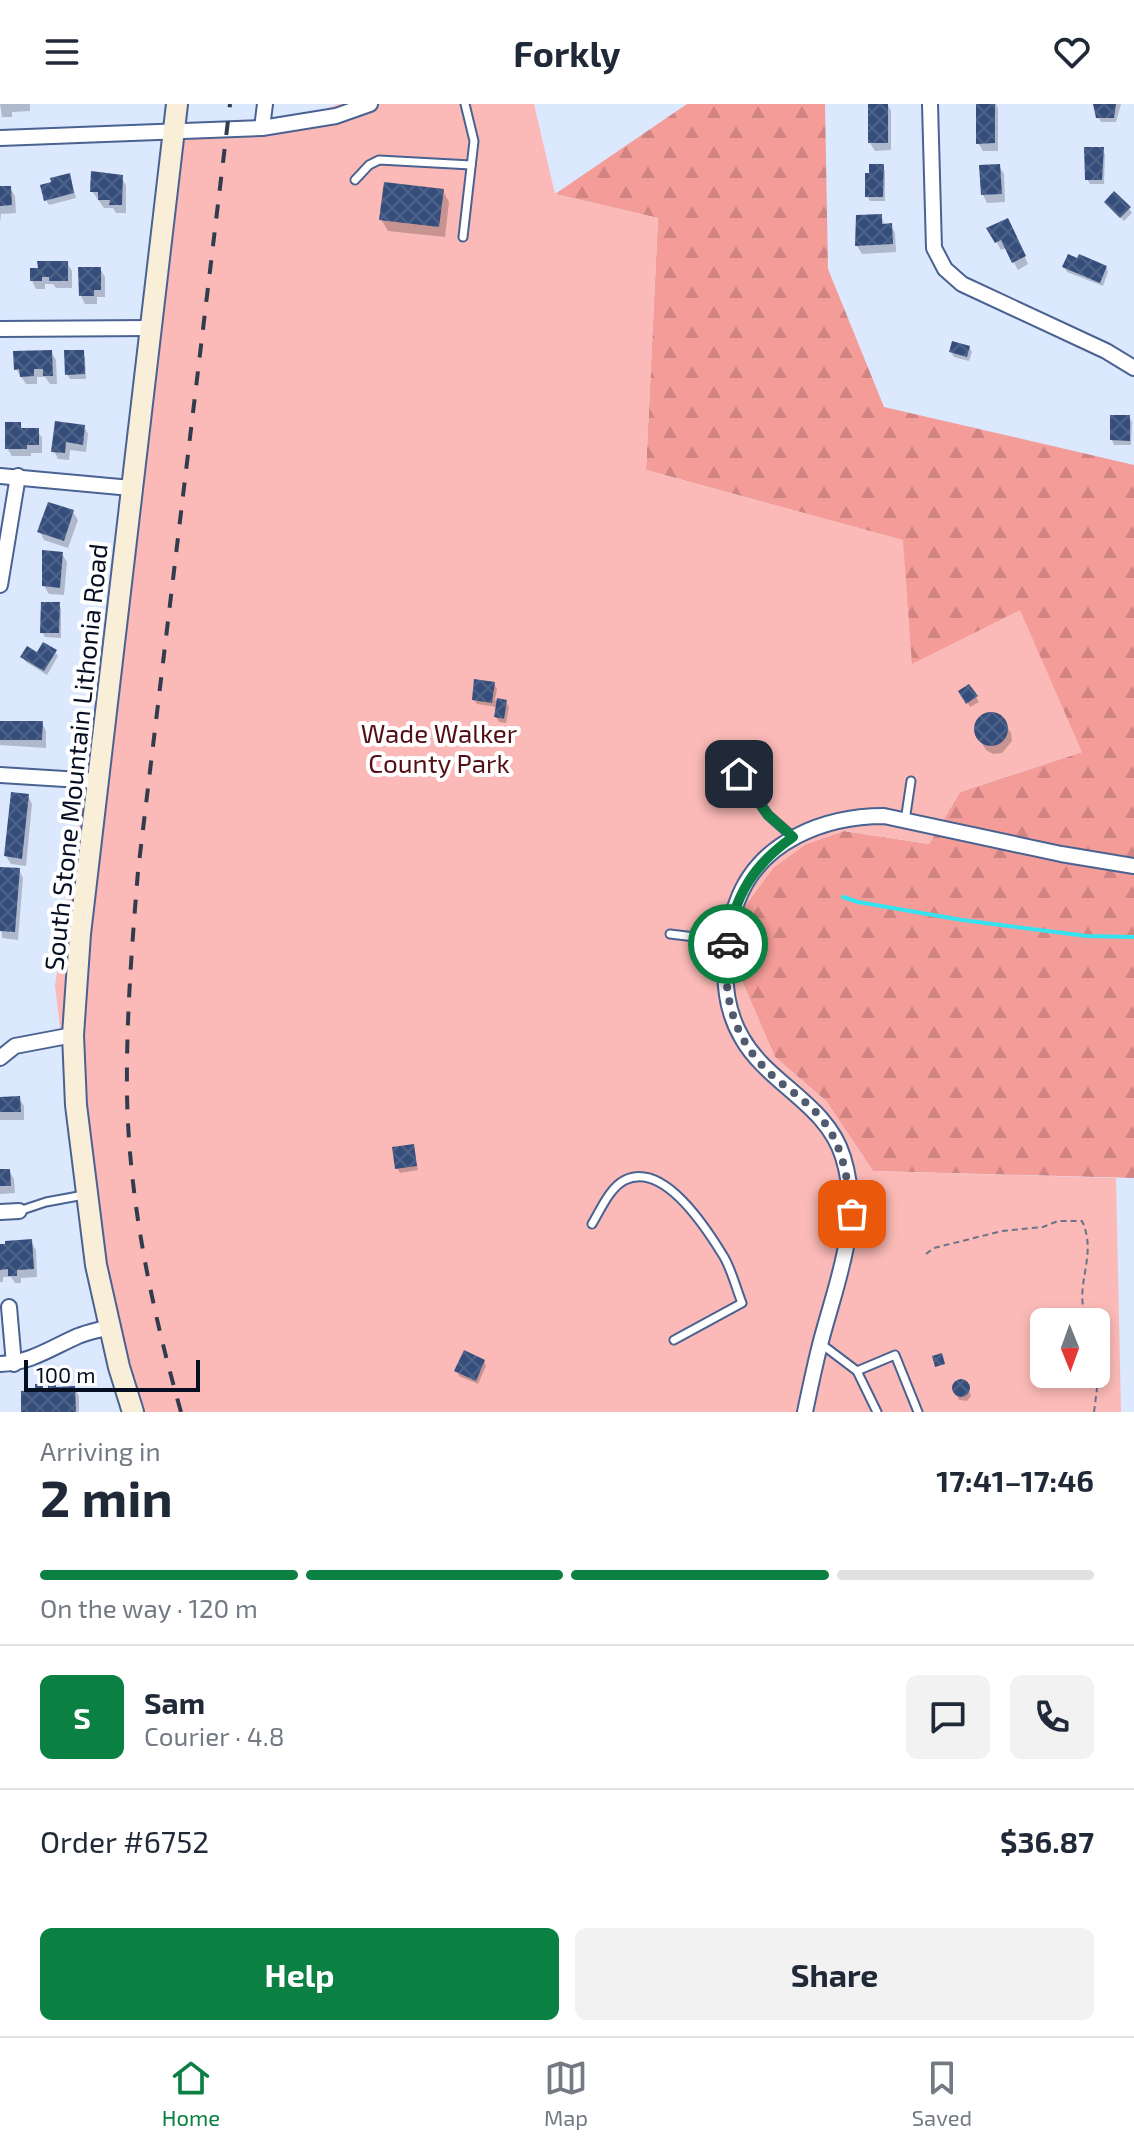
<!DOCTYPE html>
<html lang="en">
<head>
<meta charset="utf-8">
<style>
  body { margin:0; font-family:"Exo 2",sans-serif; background:#f2f2f3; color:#1f2937; height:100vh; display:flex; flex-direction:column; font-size:30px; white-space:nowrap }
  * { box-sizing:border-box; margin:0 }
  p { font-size:26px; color:#747a83 }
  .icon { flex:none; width:44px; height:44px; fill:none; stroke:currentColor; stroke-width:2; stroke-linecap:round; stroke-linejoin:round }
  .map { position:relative; height:1308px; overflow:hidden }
  .drawer { display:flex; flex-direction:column; background:#fff; flex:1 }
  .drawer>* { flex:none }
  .needle { width:52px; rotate:179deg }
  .tools { position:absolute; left:1030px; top:1204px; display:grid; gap:16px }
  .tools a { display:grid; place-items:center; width:80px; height:80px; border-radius:12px; background:#fff; box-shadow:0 4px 12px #0003; font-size:40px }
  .scale { position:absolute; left:24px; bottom:20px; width:176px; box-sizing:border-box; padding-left:8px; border:4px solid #060f22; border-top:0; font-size:22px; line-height:28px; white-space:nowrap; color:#060f22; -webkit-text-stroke:6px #fff; paint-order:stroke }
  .pin { position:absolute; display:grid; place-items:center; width:68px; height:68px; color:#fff; margin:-34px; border-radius:16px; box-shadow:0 4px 12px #0006 }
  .courier { position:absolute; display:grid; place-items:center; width:80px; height:80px; margin:-40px; border:6px solid #0b8043; border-radius:50%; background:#fff; color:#222; box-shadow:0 2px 10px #0007 }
  .head em { font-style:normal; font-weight:700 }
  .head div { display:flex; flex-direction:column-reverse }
  .head { display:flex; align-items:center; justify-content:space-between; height:136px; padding:0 40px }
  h1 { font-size:52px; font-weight:700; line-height:60px }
  .bar { display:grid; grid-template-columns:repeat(4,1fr); gap:12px 8px; align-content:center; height:96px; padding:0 40px }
  .bar i { height:10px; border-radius:6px; background:#e0e1e3 }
  .bar .active { background:#0b8043 }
  .bar p { grid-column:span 4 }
  .line { display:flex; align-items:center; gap:20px; padding:0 40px; border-top:2px solid #e0e1e3 }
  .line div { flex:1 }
  .round { display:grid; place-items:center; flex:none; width:84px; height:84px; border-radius:12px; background:#f2f2f3 }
  .primary-button { display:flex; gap:16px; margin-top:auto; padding:16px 40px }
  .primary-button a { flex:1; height:92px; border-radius:12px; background:#0b8043; color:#fff; font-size:32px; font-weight:700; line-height:92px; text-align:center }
  .primary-button a+a { background:#f2f2f3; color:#1f2937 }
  header { display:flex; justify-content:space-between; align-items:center; height:104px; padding:0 40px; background:#fff; font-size:36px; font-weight:700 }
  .dock { display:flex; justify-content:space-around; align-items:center; height:112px; border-top:2px solid #e0e1e3; background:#fff; font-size:22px; color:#747a83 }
  .dock a { display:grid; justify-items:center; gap:4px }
  .dock .active { color:#0b8043 }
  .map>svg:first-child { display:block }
  .forest { fill:url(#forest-firs) }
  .park { fill:#fbbab7; fill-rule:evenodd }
  .shadow { fill:#0003 }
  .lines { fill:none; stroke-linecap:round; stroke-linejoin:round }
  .stream { stroke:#34e3ef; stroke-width:4 }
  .building { fill:url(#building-cross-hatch) }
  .service-casing { stroke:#496291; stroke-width:11 }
  .minor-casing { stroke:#496291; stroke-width:18 }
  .secondary-casing { stroke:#496291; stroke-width:24 }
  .path { stroke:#697489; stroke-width:2; stroke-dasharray:6 4; stroke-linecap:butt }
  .service { stroke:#fff; stroke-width:7 }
  .minor { stroke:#fff; stroke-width:14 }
  .secondary { stroke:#f9eed7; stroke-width:20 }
  .rail { stroke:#323c4f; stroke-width:4; stroke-dasharray:14 14; stroke-linecap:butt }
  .done { stroke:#515b6f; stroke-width:8; stroke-dasharray:0 14.4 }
  .route { stroke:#0b8043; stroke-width:10 }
  .labels { text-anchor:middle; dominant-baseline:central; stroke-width:8; stroke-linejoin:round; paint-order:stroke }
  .park-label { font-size:26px; fill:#531014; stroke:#fff }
  .street-label { font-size:26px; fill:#060f22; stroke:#fff }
</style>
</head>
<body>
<header><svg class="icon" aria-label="menu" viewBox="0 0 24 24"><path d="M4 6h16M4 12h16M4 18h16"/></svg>Forkly<svg class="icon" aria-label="heart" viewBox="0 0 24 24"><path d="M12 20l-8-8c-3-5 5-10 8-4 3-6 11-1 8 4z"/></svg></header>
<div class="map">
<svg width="1134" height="1308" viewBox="0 0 1134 1308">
  <defs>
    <pattern id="forest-firs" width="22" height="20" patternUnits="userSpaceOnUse" patternTransform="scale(2)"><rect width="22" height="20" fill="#f49c98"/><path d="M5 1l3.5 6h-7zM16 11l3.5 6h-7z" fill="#d08583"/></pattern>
    <pattern id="building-cross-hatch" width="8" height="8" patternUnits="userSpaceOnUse" patternTransform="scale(2)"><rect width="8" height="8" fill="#364e7c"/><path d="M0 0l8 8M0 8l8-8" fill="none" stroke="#4f6389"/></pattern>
  </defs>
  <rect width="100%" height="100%" fill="#dbe8fe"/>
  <polygon class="forest" points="687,0 825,0 828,165 884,303 1134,361 1134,1074 873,1067 826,997 775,953 738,868 743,804 774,763 806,740 844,727 929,740 960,688 1082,648 911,560 902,436 646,366 658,114 555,90"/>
  <path class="park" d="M339,0H534L555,90L658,114L646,366L903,436L912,560L1020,506L1082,648L960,688L929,740L844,727L806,740L774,763L743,804L738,868L775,953L826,997L873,1067L1116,1074L1121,1308H138L92,1191L55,882L165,120L174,26L280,21ZM1044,1218H1096V1270H1044Z"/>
  <g class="shadow">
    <polygon points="0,0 30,0 30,7 12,8 12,13 2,13"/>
    <polygon points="870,0 887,0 891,7 891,46 875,47 870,39"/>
    <polygon points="978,0 996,0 998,4 998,47 983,47 978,39"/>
    <polygon points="1095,0 1121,0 1116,18 1101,18 1095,6"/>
    <polygon points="1102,45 1105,50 1104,80 1090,80 1087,75"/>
    <polygon points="882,62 885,67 885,97 870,97 867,92"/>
    <polygon points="999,62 1004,70 1005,98 987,99 983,91"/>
    <polygon points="121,73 126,81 126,109 116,109 113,104 104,104 92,87"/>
    <polygon points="71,76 76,94 49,101 46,96"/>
    <polygon points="0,84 10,84 15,92 16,109 1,110 0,119"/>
    <polygon points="443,87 449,98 445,133 388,127 381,115"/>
    <polygon points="1106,99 1129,104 1132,109 1124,117"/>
    <polygon points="881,112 885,122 891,121 895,129 896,148 862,150 857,142 858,113"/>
    <polygon points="989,124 1012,124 1028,160 1018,166 1006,144 1001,146"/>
    <polygon points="67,159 72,167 72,184 56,184 53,180 45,180 45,185 36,185 32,177"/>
    <polygon points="1064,163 1106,163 1108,168 1103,182 1067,168"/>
    <polygon points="100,165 105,173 105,193 97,193 97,200 85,200 81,192"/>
    <polygon points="969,243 972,248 969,257 954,253 951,248"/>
    <polygon points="51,248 56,256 57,280 50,280 45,273 37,273 37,280 26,280 16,265"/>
    <polygon points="82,248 85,253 86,275 70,275 67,270"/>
    <polygon points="1129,313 1132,318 1131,341 1114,341 1112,336"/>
    <polygon points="20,320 23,326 37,326 42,334 42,349 31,349 31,352 12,352 7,344"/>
    <polygon points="84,322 88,330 86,348 70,346 69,356 58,355 54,347"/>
    <polygon points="73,408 78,416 68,444 44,436 40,428"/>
    <polygon points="62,450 67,458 64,491 49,490 44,482"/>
    <polygon points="58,500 61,505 61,534 45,533 42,528"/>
    <polygon points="55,548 58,552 47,571 26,558 23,553"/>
    <polygon points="494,580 497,585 495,596 506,598 509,603 506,619 499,618 496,613 497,603 477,600 474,596"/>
    <polygon points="969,582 979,598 970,603 961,588"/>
    <polygon points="985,610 994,610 1001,613 1011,629 1012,637 1002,649 993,650 986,646 976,630 975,622"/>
    <polygon points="0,619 42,619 46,627 46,644 0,641"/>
    <polygon points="28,692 32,700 26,762 11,760 6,752"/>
    <polygon points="19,766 23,774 18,836 2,834 0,793"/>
    <polygon points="19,994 24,1002 24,1016 0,1016 0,995"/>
    <polygon points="413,1042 418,1066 400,1069 397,1064"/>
    <polygon points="0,1067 9,1067 14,1075 15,1089 0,1090"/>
    <polygon points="31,1138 36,1146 37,1173 21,1174 21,1179 15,1179 11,1173 3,1173 3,1178 0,1178 0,1140 1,1142"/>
    <polygon points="484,1257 486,1262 478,1280 459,1272 457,1267"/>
    <polygon points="958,1277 965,1278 968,1284 971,1292 967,1297 959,1296 956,1290 954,1283"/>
    <polygon points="42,1282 45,1288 74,1284 79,1292 79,1308 23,1308"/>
  </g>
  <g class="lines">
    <polyline class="stream" points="843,793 858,798 962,816 1087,832 1134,833"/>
  </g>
  <g class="building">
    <rect x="868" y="0" width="20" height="39"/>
    <polygon points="976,0 995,0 995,39 976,40"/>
    <polygon points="1093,0 1116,0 1114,14 1096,14"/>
    <polygon points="1084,43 1104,43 1102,76 1085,76"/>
    <polygon points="869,60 884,60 883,93 865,93 865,69 869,69"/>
    <polygon points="1000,60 1002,90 981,91 979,61"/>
    <polygon points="91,67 123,71 122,101 109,101 110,96 98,96 98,88 90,88"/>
    <polygon points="70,69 74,89 44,97 40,81 51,78 50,74"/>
    <polygon points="384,78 444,85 439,123 379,116"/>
    <polygon points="0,82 11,82 12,101 0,102"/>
    <polygon points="1114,87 1131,103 1120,114 1104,98"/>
    <polygon points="882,110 882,120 892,119 893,140 855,142 856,111"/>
    <polygon points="1008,114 1026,152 1012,159 1001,136 995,139 986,124"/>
    <polygon points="1068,150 1077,154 1079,150 1107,162 1100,179 1062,163"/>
    <polygon points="37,157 68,157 68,177 49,177 49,173 42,173 42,177 30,177 30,164 38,164"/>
    <polygon points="78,163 101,163 101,186 94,186 94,192 79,192"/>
    <polygon points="952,237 970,242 967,253 949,248"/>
    <polygon points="52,246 53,272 43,272 43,265 34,265 34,272 20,273 19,265 14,266 13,247"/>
    <polygon points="64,246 84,246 85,270 65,271"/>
    <polygon points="1110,311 1130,311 1130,337 1110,336"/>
    <polygon points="55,317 85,321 83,341 66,338 65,349 51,348"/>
    <polygon points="5,318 21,318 21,324 39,324 39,341 27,341 27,345 5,345"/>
    <polygon points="48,398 74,406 64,437 37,428"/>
    <polygon points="42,446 63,448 60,484 42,482"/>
    <polygon points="41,498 60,498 59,529 40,529"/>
    <polygon points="43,538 57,546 44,567 20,553 27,542 37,548"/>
    <polygon points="474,575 495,578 492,599 472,596"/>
    <polygon points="969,580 978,592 966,600 958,587"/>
    <polygon points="497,594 507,596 504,615 494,613"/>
    <circle cx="991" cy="625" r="17"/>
    <polygon points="0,617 43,617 42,636 0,636"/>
    <polygon points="11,688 29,690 22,755 4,752"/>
    <polygon points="0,763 20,764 15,828 0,827"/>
    <polygon points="20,992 21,1008 0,1008 0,993"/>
    <polygon points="414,1040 417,1062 395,1065 392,1043"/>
    <polygon points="0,1065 10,1065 11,1082 0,1082"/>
    <polygon points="32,1135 34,1165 17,1166 17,1172 8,1172 8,1165 0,1166 0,1140 5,1140 5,1137"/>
    <polygon points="464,1246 485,1256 476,1277 454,1267"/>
    <polygon points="942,1249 945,1260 935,1263 932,1252"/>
    <circle cx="961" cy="1284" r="9"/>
    <polygon points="48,1279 56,1279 56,1283 75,1282 76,1308 21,1308 21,1287 35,1286 35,1280 43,1280 43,1286 48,1285"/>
  </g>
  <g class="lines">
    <defs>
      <g id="service">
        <polyline points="355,76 369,61 379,56 471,61"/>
        <polyline points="463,133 474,37 465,0"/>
        <polyline points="739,670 768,711 793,733"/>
        <polyline points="905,717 911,677"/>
        <polyline points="670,830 728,837"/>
        <polyline points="19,1107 46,1098 84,1091"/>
        <path d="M592,1120C600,1107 610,1083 625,1076C664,1057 707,1125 724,1153C732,1167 736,1184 742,1199L674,1236"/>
        <polyline points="820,1239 857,1267 877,1308"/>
        <polyline points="857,1267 895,1251 918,1308"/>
      </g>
      <g id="minor">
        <polyline points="930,0 934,144 945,165 962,180 1106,247 1134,264"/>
        <polyline points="262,24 265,0"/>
        <polyline points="0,34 262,24 336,12 370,0"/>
        <polyline points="0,225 150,224"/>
        <polyline points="0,372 131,384"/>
        <polyline points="0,481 18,372"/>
        <polyline points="0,671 97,677"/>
        <polyline points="0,954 15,942 73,931"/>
        <polyline points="0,1108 19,1107"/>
        <polyline points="9,1203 14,1260"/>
        <path d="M0,1260C30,1259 51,1244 78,1232C88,1228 99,1226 109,1223"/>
        <path d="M805,1308C810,1284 815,1260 821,1237C837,1176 863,1116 843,1053C827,1000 768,980 742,934C726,907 723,876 727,845C729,829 731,813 737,798C759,737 825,712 884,712L1061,750L1134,762"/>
      </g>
      <polyline id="secondary" points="133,1308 119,1263 96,1161 76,1001 73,931 80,830 177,0"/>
    </defs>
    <use href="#service" class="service-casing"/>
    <use href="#minor" class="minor-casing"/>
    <use href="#secondary" class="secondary-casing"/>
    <g class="path">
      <path d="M926,1150L934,1144L1002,1127L1043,1123L1058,1117H1082C1099,1153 1071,1184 1088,1218"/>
      <polyline points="1094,1308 1099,1269 1096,1245"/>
    </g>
    <use href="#service" class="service"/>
    <use href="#minor" class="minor"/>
    <use href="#secondary" class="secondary"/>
    <path class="rail" d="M181,1308C152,1206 129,1098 127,991C126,916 132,841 138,767L230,0"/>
  </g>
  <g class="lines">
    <path class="done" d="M728,840C721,891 734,938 774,973C789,986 807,997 820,1013C844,1041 847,1075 852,1110"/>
    <path class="route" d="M728,840C733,793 754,760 793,733L768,711L739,670"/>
  </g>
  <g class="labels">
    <g class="park-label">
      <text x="439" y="628">Wade Walker<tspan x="439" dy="30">County Park</tspan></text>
    </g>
    <g class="street-label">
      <text transform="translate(75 653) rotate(-84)">South Stone Mountain Lithonia Road</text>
    </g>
  </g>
</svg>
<div class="tools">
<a><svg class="needle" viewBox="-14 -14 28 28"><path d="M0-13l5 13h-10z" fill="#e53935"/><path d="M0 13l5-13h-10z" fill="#747a83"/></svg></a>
</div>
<div class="scale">100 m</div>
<div class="pin" style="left:852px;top:1110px;background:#ea580c"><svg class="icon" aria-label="bag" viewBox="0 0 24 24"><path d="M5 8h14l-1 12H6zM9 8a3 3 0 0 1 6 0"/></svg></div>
<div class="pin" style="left:739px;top:670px;background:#1f2937"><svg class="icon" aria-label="home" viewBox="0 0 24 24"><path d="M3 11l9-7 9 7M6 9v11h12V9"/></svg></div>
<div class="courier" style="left:728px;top:840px"><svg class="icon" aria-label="car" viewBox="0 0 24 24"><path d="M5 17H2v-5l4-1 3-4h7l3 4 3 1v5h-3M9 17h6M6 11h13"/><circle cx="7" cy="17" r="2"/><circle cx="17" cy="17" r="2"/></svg></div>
</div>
<section class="drawer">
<div class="head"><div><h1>2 min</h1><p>Arriving in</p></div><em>17:41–17:46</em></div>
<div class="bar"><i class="active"></i><i class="active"></i><i class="active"></i><i></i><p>On the way · 120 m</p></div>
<div class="line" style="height:144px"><b class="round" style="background:#0b8043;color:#fff">S</b><div><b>Sam</b><p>Courier · 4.8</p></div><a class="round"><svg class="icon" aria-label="chat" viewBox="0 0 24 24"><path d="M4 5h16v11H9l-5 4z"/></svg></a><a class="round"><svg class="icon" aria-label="phone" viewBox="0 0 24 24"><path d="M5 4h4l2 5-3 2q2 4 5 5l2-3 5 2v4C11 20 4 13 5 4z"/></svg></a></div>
<div class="line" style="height:104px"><div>Order #6752</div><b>$36.87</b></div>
<div class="primary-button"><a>Help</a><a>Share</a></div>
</section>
<nav class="dock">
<a class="active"><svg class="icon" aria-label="home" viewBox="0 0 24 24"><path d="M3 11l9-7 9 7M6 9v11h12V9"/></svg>Home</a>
<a><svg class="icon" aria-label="map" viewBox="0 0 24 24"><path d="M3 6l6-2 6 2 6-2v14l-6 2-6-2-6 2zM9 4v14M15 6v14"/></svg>Map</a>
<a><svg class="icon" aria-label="saved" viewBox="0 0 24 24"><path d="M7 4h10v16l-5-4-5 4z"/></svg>Saved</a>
</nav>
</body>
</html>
